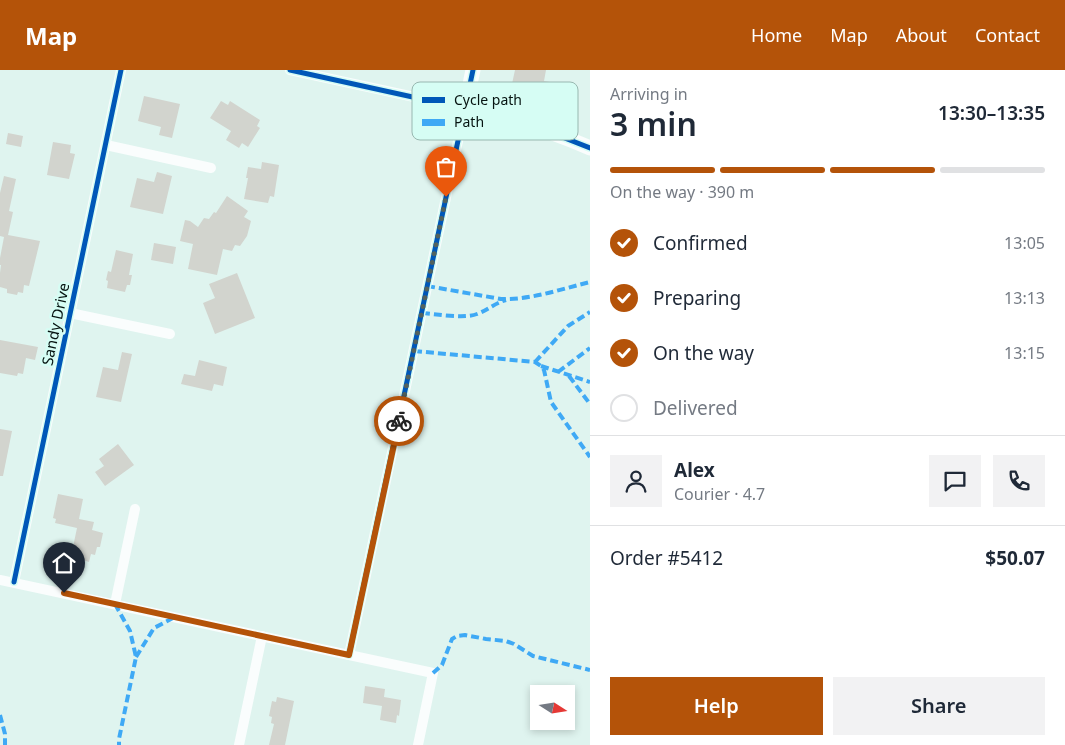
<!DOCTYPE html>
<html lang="en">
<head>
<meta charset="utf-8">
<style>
  body { margin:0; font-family:"Noto Sans",sans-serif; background:#f2f2f3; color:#1f2937; height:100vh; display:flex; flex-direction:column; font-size:19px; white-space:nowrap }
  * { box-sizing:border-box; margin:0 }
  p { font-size:16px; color:#747a83 }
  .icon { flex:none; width:28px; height:28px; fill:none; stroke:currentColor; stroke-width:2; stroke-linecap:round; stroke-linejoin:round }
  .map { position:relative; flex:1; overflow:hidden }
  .side { display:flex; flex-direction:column; background:#fff; width:475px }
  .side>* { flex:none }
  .needle { width:32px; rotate:102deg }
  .controls { position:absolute; left:530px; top:615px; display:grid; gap:10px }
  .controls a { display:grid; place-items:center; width:45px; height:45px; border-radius:0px; background:#fff; box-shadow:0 2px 8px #0003; font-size:25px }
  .pin { position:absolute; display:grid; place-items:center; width:42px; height:42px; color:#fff; margin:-51px -21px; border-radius:50% 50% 50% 0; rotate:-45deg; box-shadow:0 0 5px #0007 }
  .pin .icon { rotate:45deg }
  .courier { position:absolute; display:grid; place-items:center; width:50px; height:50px; margin:-25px; border:4px solid #b45309; border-radius:50%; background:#fff; color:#222; box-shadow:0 1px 6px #0007 }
  .summary em { font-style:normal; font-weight:600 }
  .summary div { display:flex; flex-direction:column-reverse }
  .summary { display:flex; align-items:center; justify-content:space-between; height:85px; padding:0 20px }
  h1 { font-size:32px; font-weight:600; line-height:38px }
  .bar { display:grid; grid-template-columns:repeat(4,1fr); gap:8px 5px; align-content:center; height:60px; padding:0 20px }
  .bar i { height:6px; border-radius:4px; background:#e0e1e3 }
  .bar .current { background:#b45309 }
  .bar p { grid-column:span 4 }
  .line { display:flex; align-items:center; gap:12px; padding:0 20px; border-top:1px solid #e0e1e3 }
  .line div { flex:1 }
  .round { display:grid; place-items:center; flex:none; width:52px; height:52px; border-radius:0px; background:#f2f2f3 }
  ol { padding:0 20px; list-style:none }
  li { display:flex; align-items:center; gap:15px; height:55px }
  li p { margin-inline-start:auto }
  li .icon { padding:5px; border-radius:50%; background:#b45309; color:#fff; stroke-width:4 }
  li:last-child { color:#747a83 }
  li i { width:28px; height:28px; border:2px solid #e0e1e3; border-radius:50% }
  .primary-button { display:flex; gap:10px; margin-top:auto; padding:10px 20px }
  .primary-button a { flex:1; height:58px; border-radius:0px; background:#b45309; color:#fff; font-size:20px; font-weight:600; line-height:58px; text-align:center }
  .primary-button a+a { background:#f2f2f3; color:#1f2937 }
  header { display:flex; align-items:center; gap:30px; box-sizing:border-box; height:70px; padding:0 25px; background:#b45309; color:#fff }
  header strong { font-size:24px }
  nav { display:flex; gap:28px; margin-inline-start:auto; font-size:18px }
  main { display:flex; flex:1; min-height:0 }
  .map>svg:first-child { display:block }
  .building { fill:#d2d4ce }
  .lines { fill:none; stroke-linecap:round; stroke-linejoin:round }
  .street { stroke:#fafdfd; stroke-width:10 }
  .secondary { stroke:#fafdfd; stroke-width:15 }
  .quiet { stroke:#3fa9f5; stroke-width:4; stroke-dasharray:8 4; stroke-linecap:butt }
  .cycleway-casing { stroke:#d6fdf4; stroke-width:8 }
  .cycleway { stroke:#0057b8; stroke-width:5 }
  .done { stroke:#52625f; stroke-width:5; stroke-dasharray:0 9 }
  .route { stroke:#b45309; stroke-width:6 }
  .labels { text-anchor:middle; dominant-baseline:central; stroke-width:5; stroke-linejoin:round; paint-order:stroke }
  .street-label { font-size:15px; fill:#061411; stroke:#d6fdf4 }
  .key { fill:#d6fdf4; stroke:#98b7b0; stroke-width:1 }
  .key-label { font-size:14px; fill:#061411 }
</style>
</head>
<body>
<header>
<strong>Map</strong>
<nav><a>Home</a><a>Map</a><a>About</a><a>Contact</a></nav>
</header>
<main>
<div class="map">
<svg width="590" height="675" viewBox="0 0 590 675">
  <rect width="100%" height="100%" fill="#dff4ef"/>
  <g class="building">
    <polygon points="515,0 546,0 544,11 550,12 547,26 541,25 540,29 510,23"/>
    <polygon points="144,26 180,34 172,68 159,65 161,57 138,51"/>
    <polygon points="221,31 228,35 230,31 260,50 257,56 260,58 248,77 242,73 239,78 226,70 231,61 210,48"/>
    <polygon points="8,63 23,66 21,77 6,74"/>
    <polygon points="53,72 71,75 70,83 75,84 69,109 47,105"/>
    <polygon points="262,92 279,95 274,127 270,126 268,133 244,129 248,108 246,108 248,97 261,99"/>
    <polygon points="157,102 172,106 163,144 130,137 137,108 154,112"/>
    <polygon points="4,106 16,109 9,141 13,142 8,165 40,171 29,216 24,215 23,223 18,222 17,225 7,223 7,219 0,217 0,203 1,195 0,195 0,188 4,167 0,166 0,123"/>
    <polygon points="227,126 248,141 244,147 251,151 247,166 240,176 235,175 232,181 223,179 217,205 188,199 193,174 180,171 185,150 190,151 198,157 204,148 209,149 214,142 216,143"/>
    <polygon points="154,173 176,177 173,194 151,190"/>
    <polygon points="116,180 133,184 129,205 132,205 130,215 127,215 125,222 107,218 108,211 106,210 108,201 111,202"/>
    <polygon points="237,203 255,248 215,264 203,233 215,228 209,214"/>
    <polygon points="0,270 38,277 35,290 26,288 23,304 18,303 17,306 0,303"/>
    <polygon points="122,282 132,284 121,332 96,327 103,297 118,300"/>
    <polygon points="199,290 227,297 223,316 214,314 212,321 181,314 184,304 195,306"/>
    <polygon points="0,359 12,361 3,406 0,406"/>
    <polygon points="118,374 134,395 105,416 95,402 104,396 99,389"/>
    <polygon points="58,424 83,429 79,449 94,452 92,460 103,463 100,477 97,477 95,485 91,484 89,492 83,490 82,498 69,496 77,458 55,453 56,449 53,448"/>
    <polygon points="365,616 385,619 384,627 401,630 399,646 397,645 396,653 380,650 382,636 363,633"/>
    <polygon points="277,627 294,631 285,675 269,675 274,654 271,653 272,647 269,646 272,631 276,632"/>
  </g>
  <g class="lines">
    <g class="street">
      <polyline points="290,0 465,38 349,585"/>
      <polyline points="106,75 211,98"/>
      <polyline points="70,243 170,264"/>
      <polyline points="0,510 433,603 418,675"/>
      <polyline points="14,512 121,0"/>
      <polyline points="115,534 135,439"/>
      <polyline points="239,675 262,566"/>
    </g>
    <path class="secondary" d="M473,0L465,38C508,48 550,60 590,78"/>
    <g class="quiet">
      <path d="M427,216L501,229C531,230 561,219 590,212"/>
      <path d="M422,243C436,244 464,249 477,244C488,240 493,234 506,230"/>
      <polyline points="414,281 535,292 541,296 544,300 551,332 590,387"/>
      <polyline points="535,292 568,256 590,242"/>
      <polyline points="541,296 590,312"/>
      <polyline points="558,302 590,278"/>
      <polyline points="569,306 590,334"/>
      <polyline points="115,534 130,561 136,587 119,669 119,675"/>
      <polyline points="136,587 154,558 175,547"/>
      <polyline points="433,603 442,595 452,569 457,566 465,565 486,569 506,571 514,574 533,586 590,600"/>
      <polyline points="0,645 5,664 5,675"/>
    </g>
    <defs>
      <g id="cycleway">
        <polyline points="290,0 499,46 552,63 590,78"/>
        <polyline points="14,512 121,0"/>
        <polyline points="349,585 473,0"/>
      </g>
    </defs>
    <use href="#cycleway" class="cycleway-casing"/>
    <use href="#cycleway" class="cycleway"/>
  </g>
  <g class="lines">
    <polyline class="done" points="399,351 446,127"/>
    <polyline class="route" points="64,523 349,585 399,351"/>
  </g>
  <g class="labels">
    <g class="street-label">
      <text transform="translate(55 254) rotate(-78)">Sandy Drive</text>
    </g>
  </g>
  <rect x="412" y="12" width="166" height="58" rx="8" class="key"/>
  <rect x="422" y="27" width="23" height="6" fill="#0057b8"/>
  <rect x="422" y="49" width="23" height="7" fill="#3fa9f5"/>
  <g class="key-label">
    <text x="454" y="35">Cycle path</text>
    <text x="454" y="57">Path</text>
  </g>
</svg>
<div class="controls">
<a><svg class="needle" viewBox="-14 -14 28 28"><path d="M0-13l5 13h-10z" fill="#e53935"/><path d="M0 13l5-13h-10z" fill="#747a83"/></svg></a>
</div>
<div class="pin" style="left:446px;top:127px;background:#ea580c"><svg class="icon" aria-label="bag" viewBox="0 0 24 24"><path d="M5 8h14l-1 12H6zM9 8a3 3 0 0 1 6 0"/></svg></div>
<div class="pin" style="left:64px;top:523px;background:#1f2937"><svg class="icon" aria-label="home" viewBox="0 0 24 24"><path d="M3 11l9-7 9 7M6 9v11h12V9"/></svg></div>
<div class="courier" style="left:399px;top:351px"><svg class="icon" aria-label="bike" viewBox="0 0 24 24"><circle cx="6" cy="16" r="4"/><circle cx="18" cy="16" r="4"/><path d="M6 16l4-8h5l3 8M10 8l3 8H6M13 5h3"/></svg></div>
</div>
<section class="side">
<div class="summary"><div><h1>3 min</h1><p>Arriving in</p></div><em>13:30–13:35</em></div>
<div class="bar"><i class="current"></i><i class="current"></i><i class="current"></i><i></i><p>On the way · 390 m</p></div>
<ol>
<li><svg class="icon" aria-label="check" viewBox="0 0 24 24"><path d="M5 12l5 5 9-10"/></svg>Confirmed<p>13:05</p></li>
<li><svg class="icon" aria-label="check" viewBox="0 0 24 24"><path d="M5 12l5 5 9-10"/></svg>Preparing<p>13:13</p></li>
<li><svg class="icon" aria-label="check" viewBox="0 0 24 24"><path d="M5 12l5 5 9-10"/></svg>On the way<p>13:15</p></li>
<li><i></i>Delivered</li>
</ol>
<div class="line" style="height:90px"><a class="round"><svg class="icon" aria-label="person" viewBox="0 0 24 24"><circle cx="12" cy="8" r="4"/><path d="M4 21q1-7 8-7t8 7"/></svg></a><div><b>Alex</b><p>Courier · 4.7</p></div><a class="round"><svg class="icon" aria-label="chat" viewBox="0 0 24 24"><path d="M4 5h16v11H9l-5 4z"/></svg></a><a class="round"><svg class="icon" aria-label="phone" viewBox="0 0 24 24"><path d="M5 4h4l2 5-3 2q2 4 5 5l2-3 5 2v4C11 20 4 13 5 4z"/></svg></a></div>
<div class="line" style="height:65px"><div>Order #5412</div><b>$50.07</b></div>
<div class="primary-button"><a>Help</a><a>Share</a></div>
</section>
</main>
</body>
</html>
